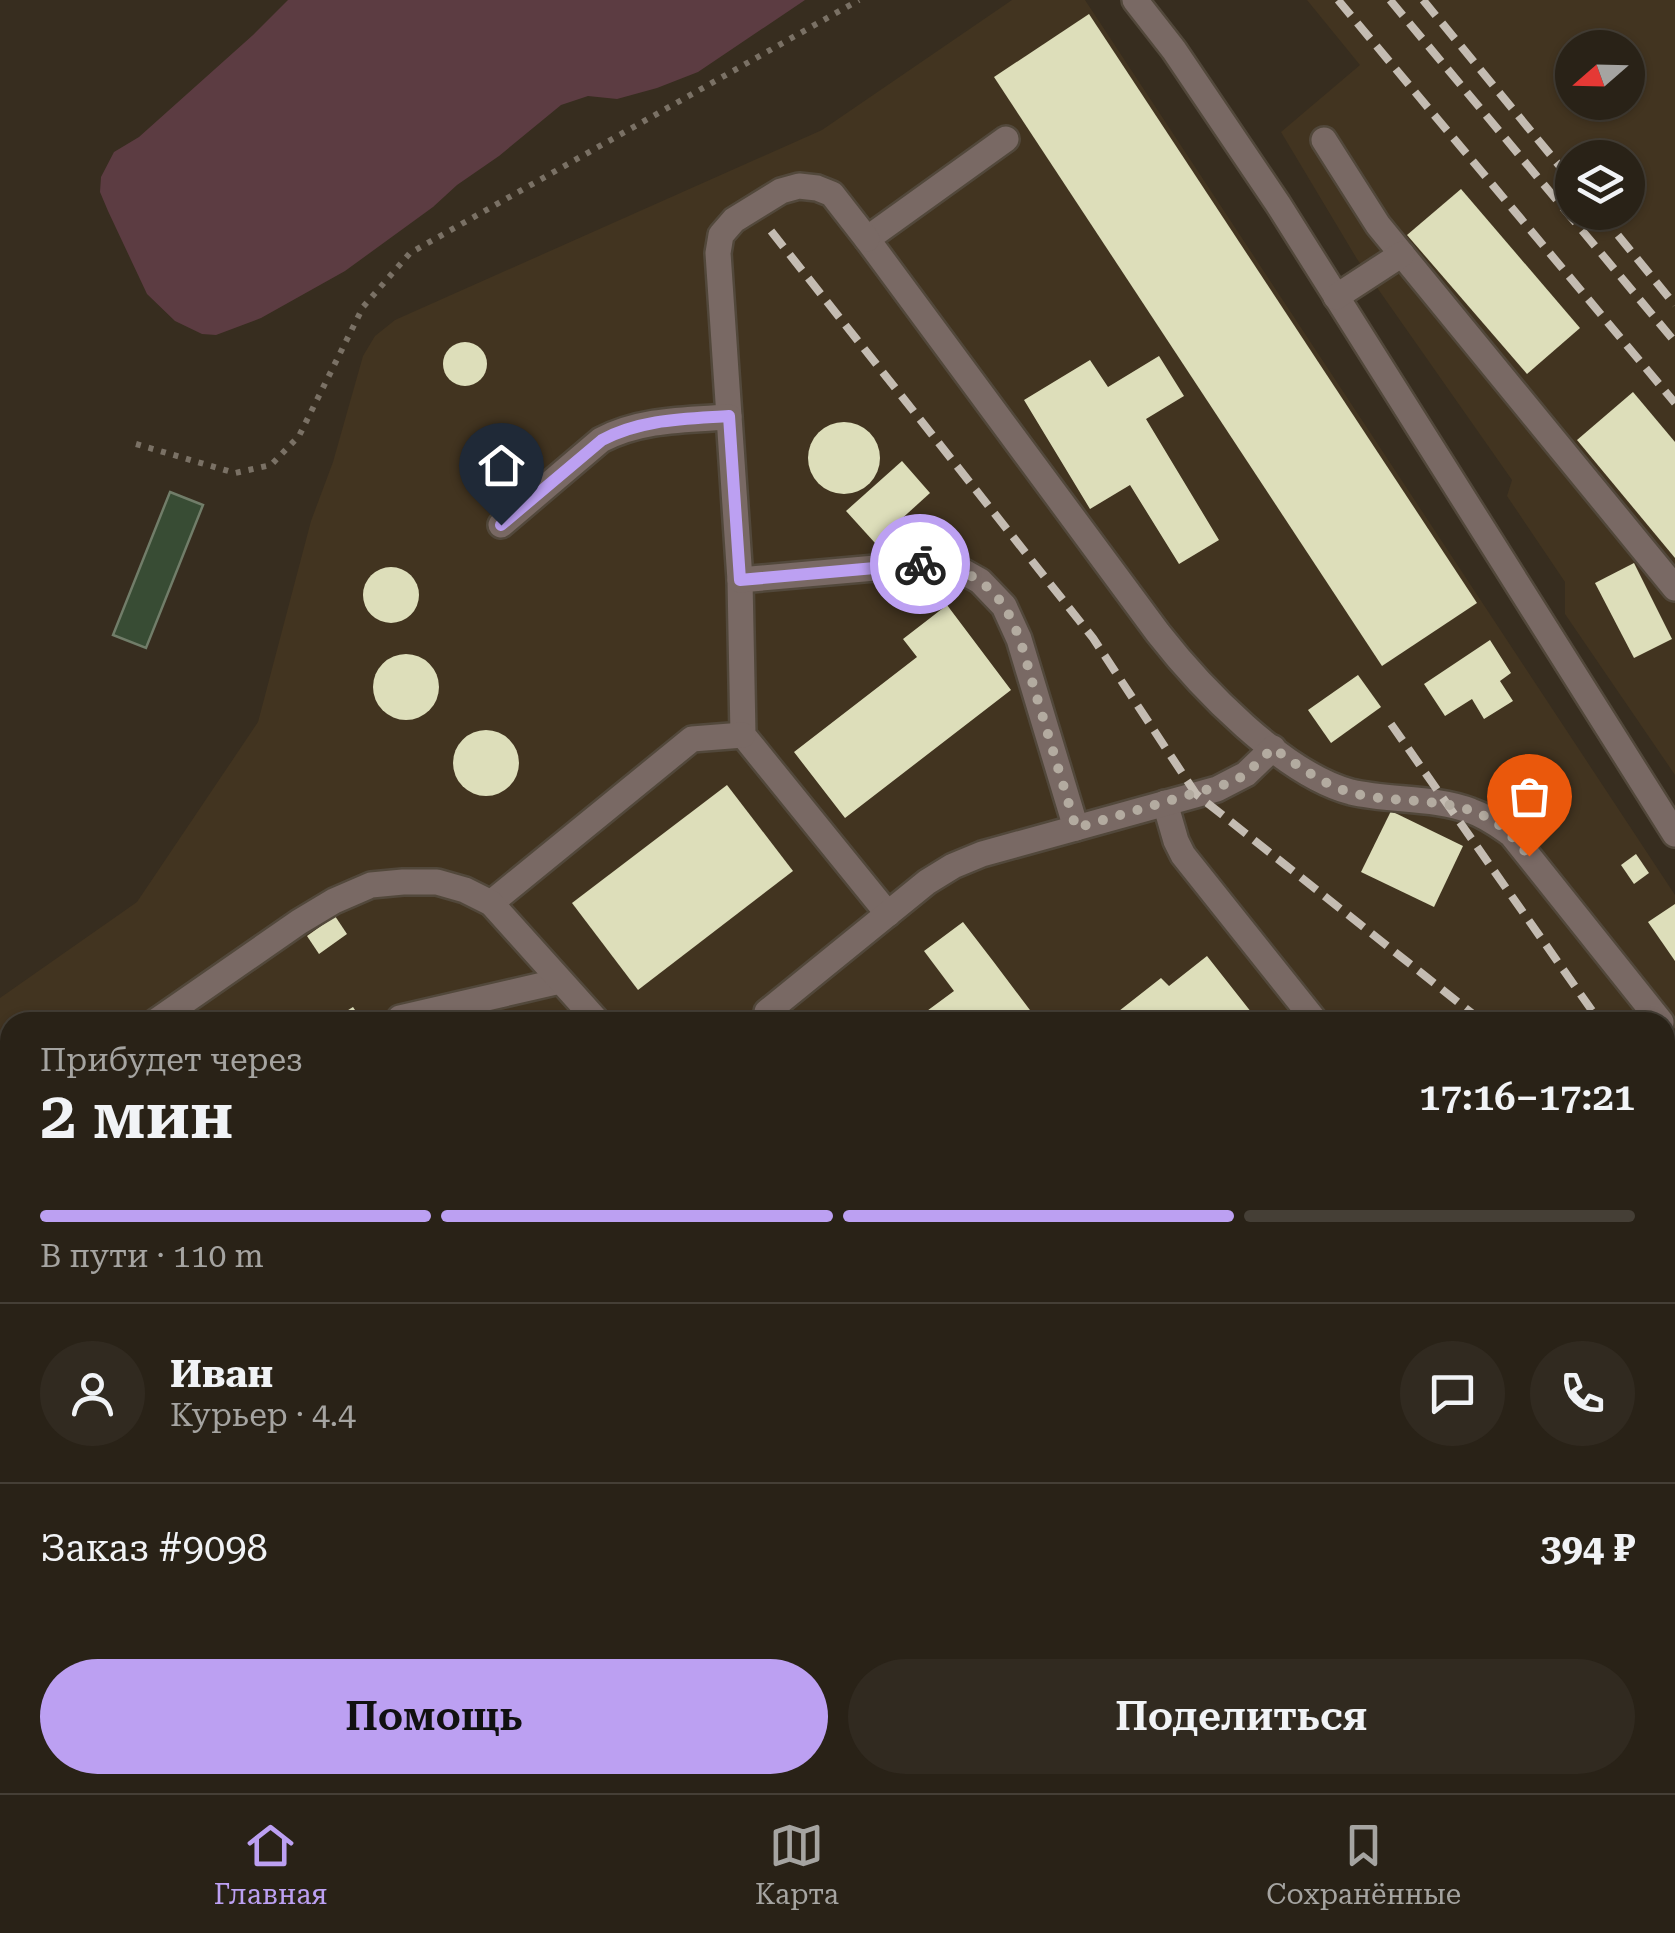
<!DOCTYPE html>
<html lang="ru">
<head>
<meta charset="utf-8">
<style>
  body { margin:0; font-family:"Roboto Serif",serif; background:#312a20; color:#f1f3f6; height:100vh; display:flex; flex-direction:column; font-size:38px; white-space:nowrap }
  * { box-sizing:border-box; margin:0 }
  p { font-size:32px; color:#a5a4a1 }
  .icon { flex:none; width:55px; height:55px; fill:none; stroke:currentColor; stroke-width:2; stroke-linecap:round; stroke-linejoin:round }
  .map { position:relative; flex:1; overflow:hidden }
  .details { position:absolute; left:0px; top:1012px; width:1675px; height:782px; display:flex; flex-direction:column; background:#292217; border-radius:30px 30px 0 0; box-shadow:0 2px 8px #0004,0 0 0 2px #453f36 }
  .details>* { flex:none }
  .needle { width:65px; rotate:250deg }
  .controls { position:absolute; left:1555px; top:30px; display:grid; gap:20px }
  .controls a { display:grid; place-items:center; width:90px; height:90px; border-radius:50%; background:#292217; box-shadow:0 2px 8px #0004,0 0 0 2px #453f36; font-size:50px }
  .pin { position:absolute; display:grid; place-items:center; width:85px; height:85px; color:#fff; margin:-102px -42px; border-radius:50% 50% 50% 0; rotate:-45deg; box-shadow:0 0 10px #0007 }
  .pin .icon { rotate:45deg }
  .courier { position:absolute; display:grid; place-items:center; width:100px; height:100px; margin:-50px; border:8px solid #bca0f2; border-radius:50%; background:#fff; color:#222; box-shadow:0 2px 12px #0007 }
  .overview em { font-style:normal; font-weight:600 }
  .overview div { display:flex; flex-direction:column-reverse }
  .overview { display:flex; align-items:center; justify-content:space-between; height:170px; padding:0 40px }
  h1 { font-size:65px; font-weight:600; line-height:75px }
  .bar { display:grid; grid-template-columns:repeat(4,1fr); gap:15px 10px; align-content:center; height:120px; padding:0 40px }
  .bar i { height:12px; border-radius:8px; background:#453f36 }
  .bar .on { background:#bca0f2 }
  .bar p { grid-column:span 4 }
  .line { display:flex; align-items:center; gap:25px; padding:0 40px; border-top:2px solid #453f36 }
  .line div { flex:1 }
  .round { display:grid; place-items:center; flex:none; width:105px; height:105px; border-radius:52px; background:#312a20 }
  .action { display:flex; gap:20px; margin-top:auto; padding:20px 40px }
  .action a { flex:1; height:115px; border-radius:60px; background:#bca0f2; color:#111; font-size:40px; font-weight:600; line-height:115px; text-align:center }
  .action a+a { background:#312a20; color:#f1f3f6 }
  .tabs { display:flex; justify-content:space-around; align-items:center; height:140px; border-top:2px solid #453f36; background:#292217; font-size:28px; color:#a5a4a1 }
  .tabs a { display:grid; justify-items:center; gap:5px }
  .tabs .on { color:#bca0f2 }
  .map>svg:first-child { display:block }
  .built { fill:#423420; fill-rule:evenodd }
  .green { fill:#5c3c42 }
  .water { fill:#384c34; stroke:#717d69; stroke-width:2.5 }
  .building { fill:#dddeba }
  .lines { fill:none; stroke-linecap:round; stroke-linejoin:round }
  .minor-casing { stroke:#52483b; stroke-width:30 }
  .path { stroke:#7a7165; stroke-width:6; stroke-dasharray:5 8; stroke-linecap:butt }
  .minor { stroke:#796964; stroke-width:25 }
  .rail { stroke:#c4bcb2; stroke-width:8; stroke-dasharray:20 10; stroke-linecap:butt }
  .done { stroke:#b3aba0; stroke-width:10; stroke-dasharray:0 18 }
  .route { stroke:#bca0f2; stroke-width:12 }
</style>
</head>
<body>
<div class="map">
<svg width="1675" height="1793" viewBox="0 0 1675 1793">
  <rect width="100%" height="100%" fill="#372d1f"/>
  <g class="built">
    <polygon points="1012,0 1085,0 1675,895 1675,1322 1665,1322 1665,1022 10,1022 10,1160 0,1149 0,998 137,902 258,722 311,521 333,462 363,356 375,336 395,320 822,130"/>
    <path d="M1307,0H1675V775L1565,614V582L1507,496L1512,480L1357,259L1281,132L1360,65ZM1572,48H1628V102H1572ZM1572,158H1628V212H1572Z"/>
    <polygon points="725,1785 974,1785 963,1793 732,1793"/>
  </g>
  <polygon class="green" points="288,0 805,0 698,72 657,88 617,99 588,96 561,105 499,156 457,185 433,207 345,271 261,318 216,335 202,334 175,321 147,294 108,211 100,192 101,177 114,152 139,137 253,35"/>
  <polygon class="water" points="170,492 203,505 146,648 113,635"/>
  <g class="building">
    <polygon points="1089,14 1477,603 1382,666 994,77"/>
    <polygon points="1461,189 1580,328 1527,374 1407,235"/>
    <circle cx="465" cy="364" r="22"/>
    <polygon points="1159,356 1184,396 1146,419 1219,540 1179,564 1130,485 1090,509 1024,400 1090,360 1108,387"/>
    <polygon points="1633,392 1675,442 1675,558 1577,440"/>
    <circle cx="844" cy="458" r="36"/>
    <polygon points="902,461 930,493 875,543 846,511"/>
    <polygon points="1634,563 1672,639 1634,658 1595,583"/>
    <circle cx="391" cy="595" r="28"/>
    <polygon points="947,605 1011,690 845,818 794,752 917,657 903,639"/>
    <polygon points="1490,640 1511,673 1500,681 1513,701 1484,719 1472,699 1445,716 1424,684"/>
    <circle cx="406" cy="687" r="33"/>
    <polygon points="1358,675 1381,707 1331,743 1308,710"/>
    <circle cx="486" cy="763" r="33"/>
    <polygon points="727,785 793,871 638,990 572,903"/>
    <polygon points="1391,811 1463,846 1434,907 1361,872"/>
    <polygon points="1636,854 1649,873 1634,884 1621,865"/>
    <polygon points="1675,904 1675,961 1648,922"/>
    <polygon points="335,916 347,934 319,954 307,936"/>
    <polygon points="963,922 993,961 1039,1022 912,1022 954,991 924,951"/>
    <polygon points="1207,956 1259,1022 1105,1022 1161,978 1169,986"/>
    <polygon points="353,1007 363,1022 329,1022"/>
    <polygon points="1665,1613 1675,1625 1675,1669 1665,1677"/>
    <polygon points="425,1785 504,1785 510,1793 424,1793 421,1788"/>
    <polygon points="1161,1785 1259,1785 1248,1793 1167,1793"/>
  </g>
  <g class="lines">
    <defs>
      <g id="minor">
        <polyline points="1135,0 1174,50 1278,204 1675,834"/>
        <path d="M1006,139L867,239L1158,633C1200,687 1283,774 1351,792C1389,801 1435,797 1471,811C1486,816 1498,825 1511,834L1661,1022"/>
        <polyline points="1324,140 1378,225 1675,588"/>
        <polyline points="867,239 832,194 817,188 799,186 781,191 734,220 721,235 718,253 740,580 743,735 888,914"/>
        <polyline points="1336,297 1402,254"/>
        <path d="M501,525L601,440C641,419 685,420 729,417"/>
        <polyline points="740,580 932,563 955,567 980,581 1004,606 1019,639 1076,828"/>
        <polyline points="1165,803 1176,841 1183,855 1316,1022"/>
        <polyline points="491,903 692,739 743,735"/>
        <polyline points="400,1018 560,981"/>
        <polyline points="155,1022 299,922 334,901 371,885 403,882 437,882 465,890 491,903 598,1022"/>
        <polyline points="766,1022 767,1012 927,882 953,866 982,854 1217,789 1246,774 1273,748"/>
        <polyline points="1665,1227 1675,1232"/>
        <polyline points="1665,1363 1675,1362"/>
        <polyline points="370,1785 379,1793"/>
        <polyline points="657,1785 664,1793"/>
        <polyline points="1001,1793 1011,1785"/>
      </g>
    </defs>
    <use href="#minor" class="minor-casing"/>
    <polyline class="path" points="136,444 235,473 271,465 299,436 363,307 410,253 859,0"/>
    <use href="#minor" class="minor"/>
    <g class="rail">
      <polyline points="1338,0 1675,403"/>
      <polyline points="1390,0 1675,342"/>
      <polyline points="1423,0 1572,181"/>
      <polyline points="1599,212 1675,305"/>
      <polyline points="771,231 1093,638 1196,794 1483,1022"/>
      <polyline points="1391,724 1600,1022"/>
      <polyline points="1665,1108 1675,1121"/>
      <polyline points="1665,1162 1675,1170"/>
    </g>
  </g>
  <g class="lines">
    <path class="done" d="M920,564C953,561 988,580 1005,608C1020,632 1026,661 1034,688C1048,734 1062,781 1076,828L1233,782L1246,774L1273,748C1296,764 1319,782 1346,791C1393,806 1446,794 1490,819C1506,828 1517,842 1529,856"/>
    <path class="route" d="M501,525L602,440C641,419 685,419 729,416L740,580L920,564"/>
  </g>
</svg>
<div class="controls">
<a><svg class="needle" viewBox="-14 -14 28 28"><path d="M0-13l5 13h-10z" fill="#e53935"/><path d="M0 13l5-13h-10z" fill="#a5a4a1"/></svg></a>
<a><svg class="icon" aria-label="layers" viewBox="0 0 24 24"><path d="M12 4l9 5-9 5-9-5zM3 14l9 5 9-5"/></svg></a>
</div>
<div class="pin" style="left:1529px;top:856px;background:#ea580c"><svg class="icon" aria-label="bag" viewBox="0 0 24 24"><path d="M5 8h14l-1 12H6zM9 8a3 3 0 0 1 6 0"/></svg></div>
<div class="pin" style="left:501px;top:525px;background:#1f2937"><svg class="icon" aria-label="home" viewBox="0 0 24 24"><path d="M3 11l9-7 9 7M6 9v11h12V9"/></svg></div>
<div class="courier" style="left:920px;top:564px"><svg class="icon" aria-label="bike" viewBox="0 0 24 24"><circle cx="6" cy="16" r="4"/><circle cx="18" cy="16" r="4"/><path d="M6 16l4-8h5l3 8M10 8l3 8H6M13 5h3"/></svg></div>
<section class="details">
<div class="overview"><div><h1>2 мин</h1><p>Прибудет через</p></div><em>17:16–17:21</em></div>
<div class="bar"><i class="on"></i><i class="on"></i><i class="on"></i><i></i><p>В пути · 110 m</p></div>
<div class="line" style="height:180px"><a class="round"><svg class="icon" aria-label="person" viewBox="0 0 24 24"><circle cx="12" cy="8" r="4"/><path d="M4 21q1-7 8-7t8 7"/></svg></a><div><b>Иван</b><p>Курьер · 4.4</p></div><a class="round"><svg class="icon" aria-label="chat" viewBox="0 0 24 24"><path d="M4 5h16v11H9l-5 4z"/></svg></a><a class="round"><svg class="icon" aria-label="phone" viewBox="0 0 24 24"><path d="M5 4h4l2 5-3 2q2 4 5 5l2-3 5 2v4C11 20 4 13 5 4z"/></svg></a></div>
<div class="line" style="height:130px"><div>Заказ #9098</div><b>394 ₽</b></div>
<div class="action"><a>Помощь</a><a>Поделиться</a></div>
</section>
</div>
<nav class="tabs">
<a class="on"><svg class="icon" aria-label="home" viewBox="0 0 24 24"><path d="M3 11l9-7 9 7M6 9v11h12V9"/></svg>Главная</a>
<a><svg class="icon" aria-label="map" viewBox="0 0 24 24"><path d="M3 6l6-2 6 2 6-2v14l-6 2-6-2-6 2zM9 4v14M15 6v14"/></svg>Карта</a>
<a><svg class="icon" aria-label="saved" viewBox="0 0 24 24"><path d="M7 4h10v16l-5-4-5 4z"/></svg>Сохранённые</a>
</nav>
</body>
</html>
